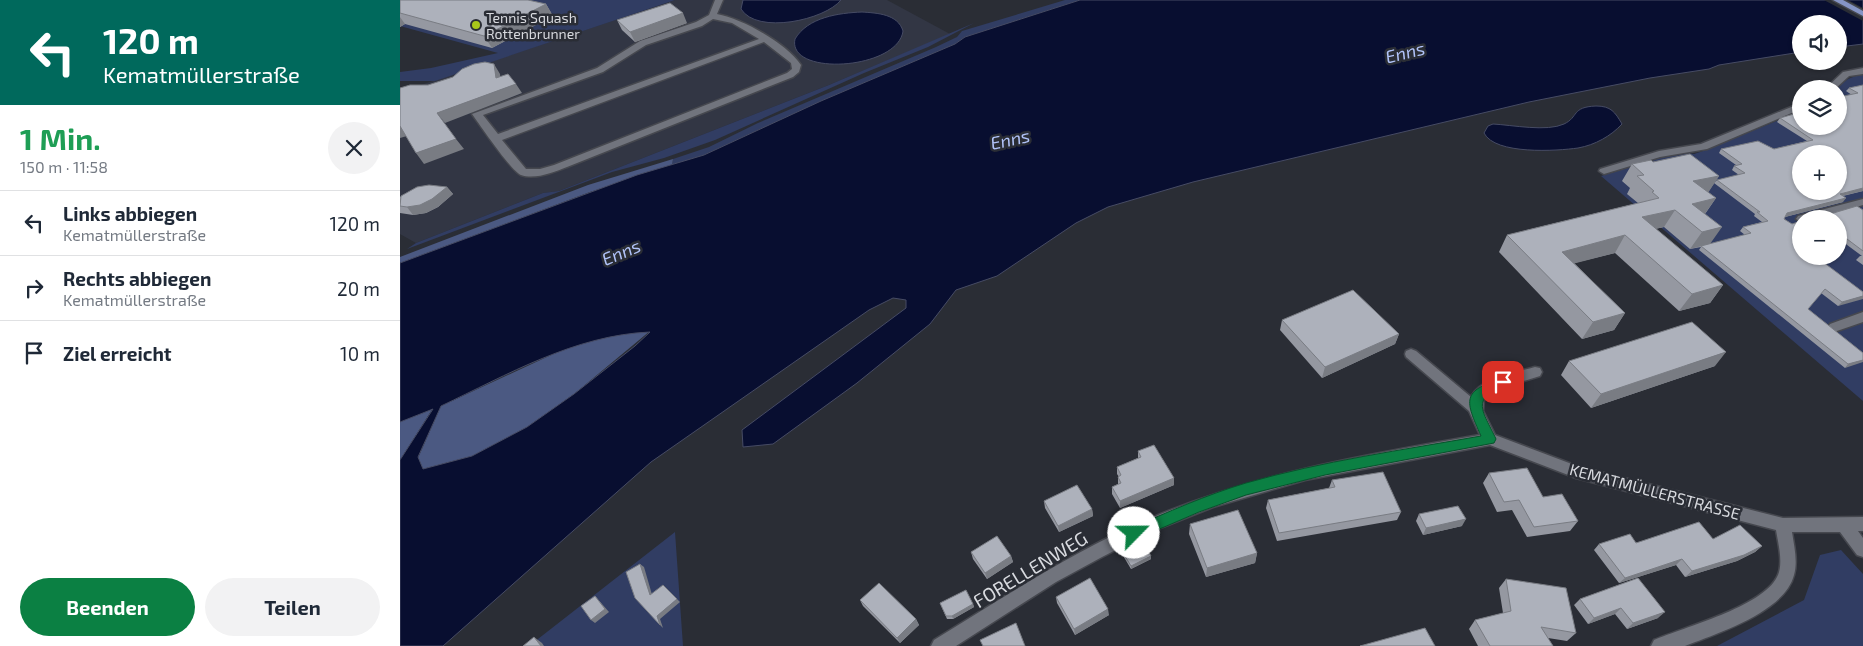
<!DOCTYPE html>
<html lang="de">
<head>
<meta charset="utf-8">
<style>
	:root { --surface:#fff; --page:#f2f2f3; --text:#1f2937; --muted:#747a83; --line:#e0e1e3; --accent:#0b8043 }
	body { margin:0; font-family:"Exo 2",sans-serif; background:var(--page); color:var(--text); height:100vh; display:flex; flex-direction:column; font-size:19px; white-space:nowrap }
	* { box-sizing:border-box; margin:0 }
	p { font-size:16px; color:var(--muted) }
	.icon { flex:none; width:28px; height:28px; fill:none; stroke:currentColor; stroke-width:2; stroke-linecap:round; stroke-linejoin:round }
	.map { position:relative; flex:1; overflow:hidden }
	.sheet { display:flex; flex-direction:column; background:var(--surface); width:400px }
	.sheet>* { flex:none }
	.guide { background:#00695c; color:#fff; overflow:hidden }
	.controls { position:absolute; left:1392px; top:15px; display:grid; gap:10px }
	.controls a { display:grid; place-items:center; width:55px; height:55px; border-radius:50%; background:var(--surface); box-shadow:0 1px 4px #0004; font-size:25px }
	.pin { position:absolute; display:grid; place-items:center; width:42px; height:42px; color:#fff; margin:-21px; border-radius:10px; box-shadow:0 2px 8px #0006 }
	.me { position:absolute; width:55px; margin:-28px; rotate:67deg; stroke-linejoin:round; filter:drop-shadow(0 0 4px #0008) }
	.turn { display:flex; align-items:center; gap:18px; height:105px; padding:0 20px; font-size:22px }
	.turn .icon { width:65px; height:65px; stroke-width:2.5 }
	.turn b { display:block; font-size:35px; line-height:42px }
	.round { display:grid; place-items:center; flex:none; width:52px; height:52px; border-radius:26px; background:var(--page) }
	.summary { display:flex; align-items:center; justify-content:space-between; height:85px; padding:0 20px }
	h1 { font-size:30px; font-weight:700; line-height:38px; color:#1e9e55 }
	.primary-button { display:flex; gap:10px; margin-top:auto; padding:10px 20px }
	.primary-button a { flex:1; height:58px; border-radius:30px; background:var(--accent); color:#fff; font-size:20px; font-weight:700; line-height:58px; text-align:center }
	.primary-button a+a { background:var(--page); color:var(--text) }
	ul { padding:0; list-style:none }
	li { display:flex; align-items:center; gap:15px; height:65px; padding:0 20px; border-top:1px solid var(--line) }
	li div { flex:1 }
	li b { display:block; font-size:19px }
	li em { font-style:normal }
	main { display:flex; flex:1; min-height:0 }
	.map>svg:first-child { display:block }
	.built { fill:#323644 }
	.green { fill:#313d63; fill-rule:evenodd }
	.forest { fill:#4b5982 }
	.water { fill:#080e30; stroke:#464b64; fill-rule:evenodd }
	.pier { fill:#2a2d35 }
	.lines { fill:none; stroke-linecap:round; stroke-linejoin:round }
	.minor-casing { stroke:#46484f; stroke-width:3 }
	.major-casing { stroke:#46484f; stroke-width:3 }
	.minor { fill:#71747d; fill-rule:evenodd }
	.major { fill:#8594c5; fill-rule:evenodd }
	.wall { fill:#9598a1 }
	.shaded-wall { fill:#797c83 }
	.building { fill:#adb1bb; stroke:#797c83; fill-rule:evenodd }
	.route { fill:#0b8043; stroke:#07532c }
	.poi-dot { fill:#a9c71a; stroke:#2a2d35; stroke-width:2 }
	.labels { text-anchor:middle; dominant-baseline:central; stroke-width:5; stroke-linejoin:round; paint-order:stroke }
	.far-poi-label { font-size:14px; fill:#d8dadf; stroke:#2a2d35; text-anchor:start }
	.street-label { font-size:16px; fill:#d8dadf; stroke:#2a2d35 }
	.water-label { font-size:18px; font-style:italic; fill:#b1c3f9; stroke:#2a2d35 }
	.near-street-label { font-size:19px; fill:#d8dadf; stroke:#2a2d35 }
</style>
</head>
<body>
<main>
<section class="sheet">
<div class="guide">
<div class="turn"><svg class="icon" aria-label="left" viewBox="0 0 24 24"><path d="M17 20v-9H6M10 6l-5 5 5 5"/></svg><div><b>120 m</b>Kematmüllerstraße</div></div>
</div>
<div class="summary"><div><h1>1 Min.</h1><p>150 m · 11:58</p></div><a class="round"><svg class="icon" aria-label="close" viewBox="0 0 24 24"><path d="M6 6l12 12M18 6L6 18"/></svg></a></div>
<ul>
<li><svg class="icon" aria-label="left" viewBox="0 0 24 24"><path d="M17 20v-9H6M10 6l-5 5 5 5"/></svg><div><b>Links abbiegen</b><p>Kematmüllerstraße</p></div><em>120 m</em></li>
<li><svg class="icon" aria-label="right" viewBox="0 0 24 24"><path d="M7 20v-9h11M14 6l5 5-5 5"/></svg><div><b>Rechts abbiegen</b><p>Kematmüllerstraße</p></div><em>20 m</em></li>
<li><svg class="icon" aria-label="arrive" viewBox="0 0 24 24"><path d="M6 21V4h12l-3 4 3 4H6"/></svg><div><b>Ziel erreicht</b></div><em>10 m</em></li>
</ul>
<div class="primary-button"><a>Beenden</a><a>Teilen</a></div>
</section>
<div class="map">
<svg width="1463" height="646" viewBox="0 0 1463 646">
	<rect width="100%" height="100%" fill="#2a2d35"/>
	<path class="built" d="M275,0h212l63,34 -121,51 -270,106 -16,2 -127,50 -16,-9v-142z"/>
	<path class="green" d="M21,0h254l-240,81h-35v-9l31,-4 67,-15 -98,-27v-16z
		M665,0h15l-115,37 -10,7 -134,57 -117,54 -32,10 1,-6 36,-12 49,-24 178,-76 21,-10 5,-6z
		M574,23l-46,24 -64,26 -149,67 -51,18 -52,14 -205,77 9,-6 127,-50 16,-2 270,-106z
		M1463,73v328l-262,-225 20,-6 -1,-2 60,-16 14,2 12,-4 95,-39v15h38v-37h-4l13,-10zM1401,154h38v37h-38zM1401,219h38v37h-38z
		M275,532l8,114h-154z
		M1441,550l22,24v72h-146l87,-46 16,-45z"/>
	<path class="forest" d="M273,159l-1,6 -82,27 -190,71v-6l188,-72z
		M250,331l-76,63 -47,33 -55,29 -49,13 -5,-11 23,-52 121,-56 46,-14z
		M33,408l-33,52v-38z"/>
	<path class="water" d="M343,0h98c-16,20 -84,35 -100,9z
		M680,0h783v44l-24,3v-23h-38v28l-82,13 -10,4 -59,9 -121,24 -336,80 -85,25 -32,16 -79,53 -41,14 -26,34 -73,59 -84,61 -30,3 -1,-17 164,-122v-8l-13,-2 -24,12 -218,152 -208,184h-43v-186l33,-51 -33,13v-159l237,-88 67,-20 117,-54 134,-57 10,-7zM250,332l-15,14 -61,48 -47,33 -55,29 -49,13 -5,-12 23,-51c66,-31 134,-71 209,-74z
		M462,12c15,1 36,2 41,19 -5,39 -116,46 -108,8 13,-22 44,-26 67,-27z
		M1196,106c15,0 19,6 26,18 -11,12 -27,21 -44,24 -21,3 -83,7 -94,-15l4,-7 5,-2c19,1 54,8 71,0 15,-7 7,-17 32,-18z"/>
	<path class="pier" d="M1424,0h24l15,8v13z"/>
	<g class="lines">
		<g class="minor-casing">
			<path id="minor" d="M315,0h8l-6,14c26,5 69,29 84,51l-2,7 -6,5 -226,90c-13,5 -32,13 -46,8 -10,-4 -41,-50 -49,-61l125,-46 43,-27 56,-19 13,-7zM313,19l19,4 27,16 -261,95 -15,-19 120,-43 43,-27 56,-19zM364,42l27,21 1,6 -5,4 -233,92 -14,4h-14l-24,-29z
				M1463,68v6l-14,2 -14,13h-10l18,-17z
				M1401,103v6l-94,40 -47,8 -56,17 -5,-3 1,-2 59,-18 42,-7z
				M1463,199v6l-47,14h-15v3l-5,-3 2,-3z
				M1463,312v10l-29,10 -4,-2 -2,-3 2,-3z
				M1011,349l5,2 55,46c12,-21 43,-24 64,-30l5,1 2,4 -2,4 -39,12 -17,11 -1,12 12,24 82,31 206,52 80,-1v14h-5l5,7v19l-6,-2 -17,-23h-48c2,14 6,29 2,43 -9,36 -73,57 -104,69l-5,2h-34l3,-6c30,-13 108,-33 123,-63 7,-13 1,-34 -1,-47l-200,-52 -86,-33 -185,35 -92,27 -58,23 -53,27 -46,25 -100,64h-25l3,-6c69,-42 136,-87 210,-119 108,-47 221,-66 336,-86l-11,-24 -63,-54 -1,-3 1,-3z"/>
		</g>
		<g class="major-casing">
			<path id="major" d="M1433,0h10l20,11v5z"/>
		</g>
		<use href="#minor" class="minor"/>
		<use href="#major" class="major"/>
	</g>
	<path class="wall" d="M0,0l146,4 7,12 -61,32 -87,-24 -5,3z
		M217,20l70,3 -52,19 -13,-12z
		M1463,85v106l-20,5v6l-58,15 -1,2 8,5 9,-3v25l62,46 -25,14 -17,-13 -13,16 55,44 -18,15 -146,-118 2,-3 -11,2 -26,-22 -9,2 68,56 -13,18 -31,8 -64,-58 -41,10 51,50 -11,17 -32,9 -83,-87 8,-17 131,-32 -11,-9 3,-6 -8,-7 10,-17 21,-2 66,14 -11,16 8,6 -11,16 5,30 35,-9 -5,-4 3,-4 19,-5 -8,-6 1,-2 -41,-31 3,-3 22,-5 -7,-5 2,-4 2,-1 -17,-12 2,-4h53l33,-8 -30,-19 3,-4 21,8 51,-31 -6,-4 3,-3z
		M47,187l6,7 -15,13 -12,6 -13,2 -13,-2v-16z
		M1463,210v55l-7,-5 4,-4h2l-23,-17v-20h-34l1,-2h14z
		M882,320l117,14 -4,10 -73,34 -42,-48z
		M1169,361l146,5 -124,42 -30,-33z
		M738,451l36,27v7l-54,23 -8,-14v-7l6,-3v-7h1l-2,-3v-7l21,-9z
		M1089,473l54,24 35,24 -8,10 -43,6 -15,-27 -15,2 -14,-29z
		M932,480l69,32 -4,8 -120,21 -11,-33 2,-8 61,-12z
		M644,501l48,8 1,7 -34,16 -14,-24z
		M1019,514l43,12 -39,9 -7,-14z
		M790,524l67,29 -2,10 -49,14 -17,-43z
		M1313,539l49,7 -7,6 -18,9 -52,16 -9,-12 -57,18 -25,-33 5,-6z
		M722,551l29,8 -20,10 -9,-15z
		M571,552l40,4 2,6 -26,17 -14,-20z
		M1238,578l20,40 -31,11 -12,-15 -27,10 -14,-19 6,-6z
		M1106,579l70,54 -9,8 -19,-3 5,8h-75l-9,-17 6,-9 28,-7 -4,-25z
		M656,597l53,18 -34,20 -18,-32z
		M460,600l56,19 3,6 -19,18 -37,-37z
		M540,603l33,1 1,3 -21,12h-6z"/>
	<path class="shaded-wall" d="M146,4l7,12 -61,32 -8,-12z
		M283,13l4,10 -52,19 -5,-10z
		M0,17l5,7 -5,3z
		M94,64l6,10 2,14 -6,-10z
		M116,84l6,9 -77,30 -8,-10z
		M0,126l7,10 -7,2z
		M56,139l8,10 -40,15 -8,-11z
		M1319,176l-11,17 -15,-12z
		M47,187l6,7 -15,13 -12,6 -13,2 -6,-8z
		M1463,188v3l-26,6 3,-3z
		M1316,198l-12,17 -12,-11z
		M1446,198l-3,4 -58,15 2,-4z
		M1275,210l-11,17 -33,7 11,-17z
		M1322,227l-12,17 -20,5 12,-17z
		M1225,235l-10,18 -62,16 9,-17z
		M1323,285l-13,18 -31,8 13,-17z
		M1463,296v3l-25,7 4,-4z
		M1225,313l-11,17 -32,9 11,-17z
		M999,334l-4,10 -73,34 3,-11z
		M1326,352l-11,14 -124,42 10,-14z
		M1463,360v2l-18,6 3,-4z
		M774,478v7l-54,23v-7z
		M692,509l1,7 -34,16 -1,-6z
		M1066,519l-4,7 -39,9 3,-7z
		M1362,546l-7,6 -18,9 -52,16 7,-6z
		M857,553l-2,10 -49,14 1,-9z
		M611,556l2,6 -26,17 -2,-6z
		M751,556v3l-20,10v-3z
		M1282,559l-6,6 -57,18 6,-5z
		M240,564l4,3 9,31 -3,-3z
		M195,596l14,16 -14,11 -4,-3z
		M277,599l3,3 -20,17 3,9 -3,-3 -3,-9z
		M573,604l1,3 -21,12 -1,-3z
		M1221,608l-6,6 -27,10 6,-6z
		M708,609l1,6 -34,20 -1,-6z
		M1265,612l-7,6 -31,11 6,-6z
		M516,619l3,6 -19,18 -3,-5z
		M134,637l8,6 2,3h-3z"/>
	<path class="building" d="M0,0h128l18,4 -62,32 -84,-23z
		M270,3l13,10 -53,19 -13,-12z
		M85,62l9,2 2,14 12,-4 8,10 -79,29 19,26 -40,14 -16,-27v-38l10,-3h18l25,-8 9,-8 12,-5z
		M1463,85v103l-23,6 6,4 -59,15 -3,6 8,5 9,-3v21l-3,1 3,3v10h14l48,36v4l-21,6 -17,-13 -17,20 55,44v7l-15,4 -147,-118 50,-13 -8,-6 25,-6 -11,-9h3l-43,-32 28,-7 -11,-7 8,-2 -21,-15 37,-8 16,8 39,-9 -33,-22 21,-6v14h38v-29l19,-4 -9,-5zM1401,154h38v37h-38z
		M1290,154l29,22 -26,5 23,17 -24,6 30,23 -20,5 -27,-22 -33,7 81,68 -31,9 -67,-59 -63,17 63,61 -32,9 -86,-87 152,-37 -7,-6 2,-1 -17,-15 7,-1 -12,-11 19,-4 2,2z
		M29,185l18,2 -15,12 -12,6 -13,2 -7,-1 1,-10 16,-9z
		M1457,206l6,4v41l-24,-18v-14h-34l1,-2h14z
		M953,290l46,44 -74,33 -43,-47z
		M1292,322l34,30 -125,42 -32,-33z
		M754,445l20,33 -54,23 -8,-14 9,-4 -3,-6 3,-2 -4,-8 24,-10 -3,-6z
		M1127,468l16,29 19,-3 16,27 -44,6 -15,-27 -15,2 -15,-29z
		M983,472l18,40 -122,21 -11,-33 67,-13 -3,-7z
		M677,485l15,24 -34,17 -14,-25z
		M1058,506l8,13 -40,9 -7,-14z
		M838,510l19,43 -50,15 -17,-44z
		M1299,522l14,17 27,-14 22,21 -18,9 -52,16 -10,-12 -57,19 -26,-34 31,-10 6,9z
		M597,536l14,20 -26,17 -14,-21z
		M743,541l8,15 -20,10 -9,-15z
		M240,564l10,31 13,-10 14,14 -20,17 3,9 -25,-27 -9,-26z
		M690,578l18,31 -34,20 -18,-32z
		M1238,578l27,34 -32,11 -12,-15 -27,10 -14,-19z
		M1106,579l60,9 10,45 -35,-6 12,19h-63l-15,-26 36,-9z
		M479,583l37,36 -19,19 -37,-38z
		M566,590l7,14 -21,12h-6l-6,-13z
		M195,596l10,13 -14,11 -10,-14z
		M616,623l9,23h-42l-3,-6z
		M1025,628l10,18h-75z
		M134,637l7,9h-18z"/>
	<path class="route" d="M1103,378l4,1 2,3 -2,4c-38,12 -24,25 -11,53l-2,4 -169,32 -79,20 -47,17 -65,28 -5,-2 -2,-5 2,-4c39,-17 77,-34 117,-46 77,-22 157,-33 235,-47 -16,-36 -20,-45 22,-58z"/>
	<circle class="poi-dot" cx="76" cy="25" r="5"/>
	<g class="labels">
		<g class="far-poi-label">
			<text x="86" y="17">Tennis Squash<tspan x="86" dy="16">Rottenbrunner</tspan></text>
		</g>
		<g class="street-label">
			<text transform="translate(1255 491) rotate(15)">KEMATMÜLLERSTRASSE</text>
		</g>
		<g class="water-label">
			<text transform="translate(1005 52) rotate(-14)">Enns</text>
			<text transform="translate(610 139) rotate(-12)">Enns</text>
			<text transform="translate(221 252) rotate(-23)">Enns</text>
		</g>
		<g class="near-street-label">
			<text transform="translate(630 569) rotate(-31)">FORELLENWEG</text>
		</g>
	</g>
</svg>
<div class="controls">
<a><svg class="icon" aria-label="sound" viewBox="0 0 24 24"><path d="M4 9h4l5-4v14l-5-4H4zM17 9q2 3 0 6"/></svg></a>
<a><svg class="icon" aria-label="layers" viewBox="0 0 24 24"><path d="M12 4l9 5-9 5-9-5zM3 14l9 5 9-5"/></svg></a>
<a>+</a>
<a>−</a>
</div>
<div class="pin" style="left:1103px;top:382px;background:#d93025"><svg class="icon" aria-label="arrive" viewBox="0 0 24 24"><path d="M6 21V4h12l-3 4 3 4H6"/></svg></div>
<svg class="me" style="left:734px;top:533px" viewBox="-20 -20 40 40"><circle r="19" fill="#fff"/><path d="M0-13L10 11 0 6-10 11z" fill="#0b8043"/></svg>
</div>
</main>
</body>
</html>
